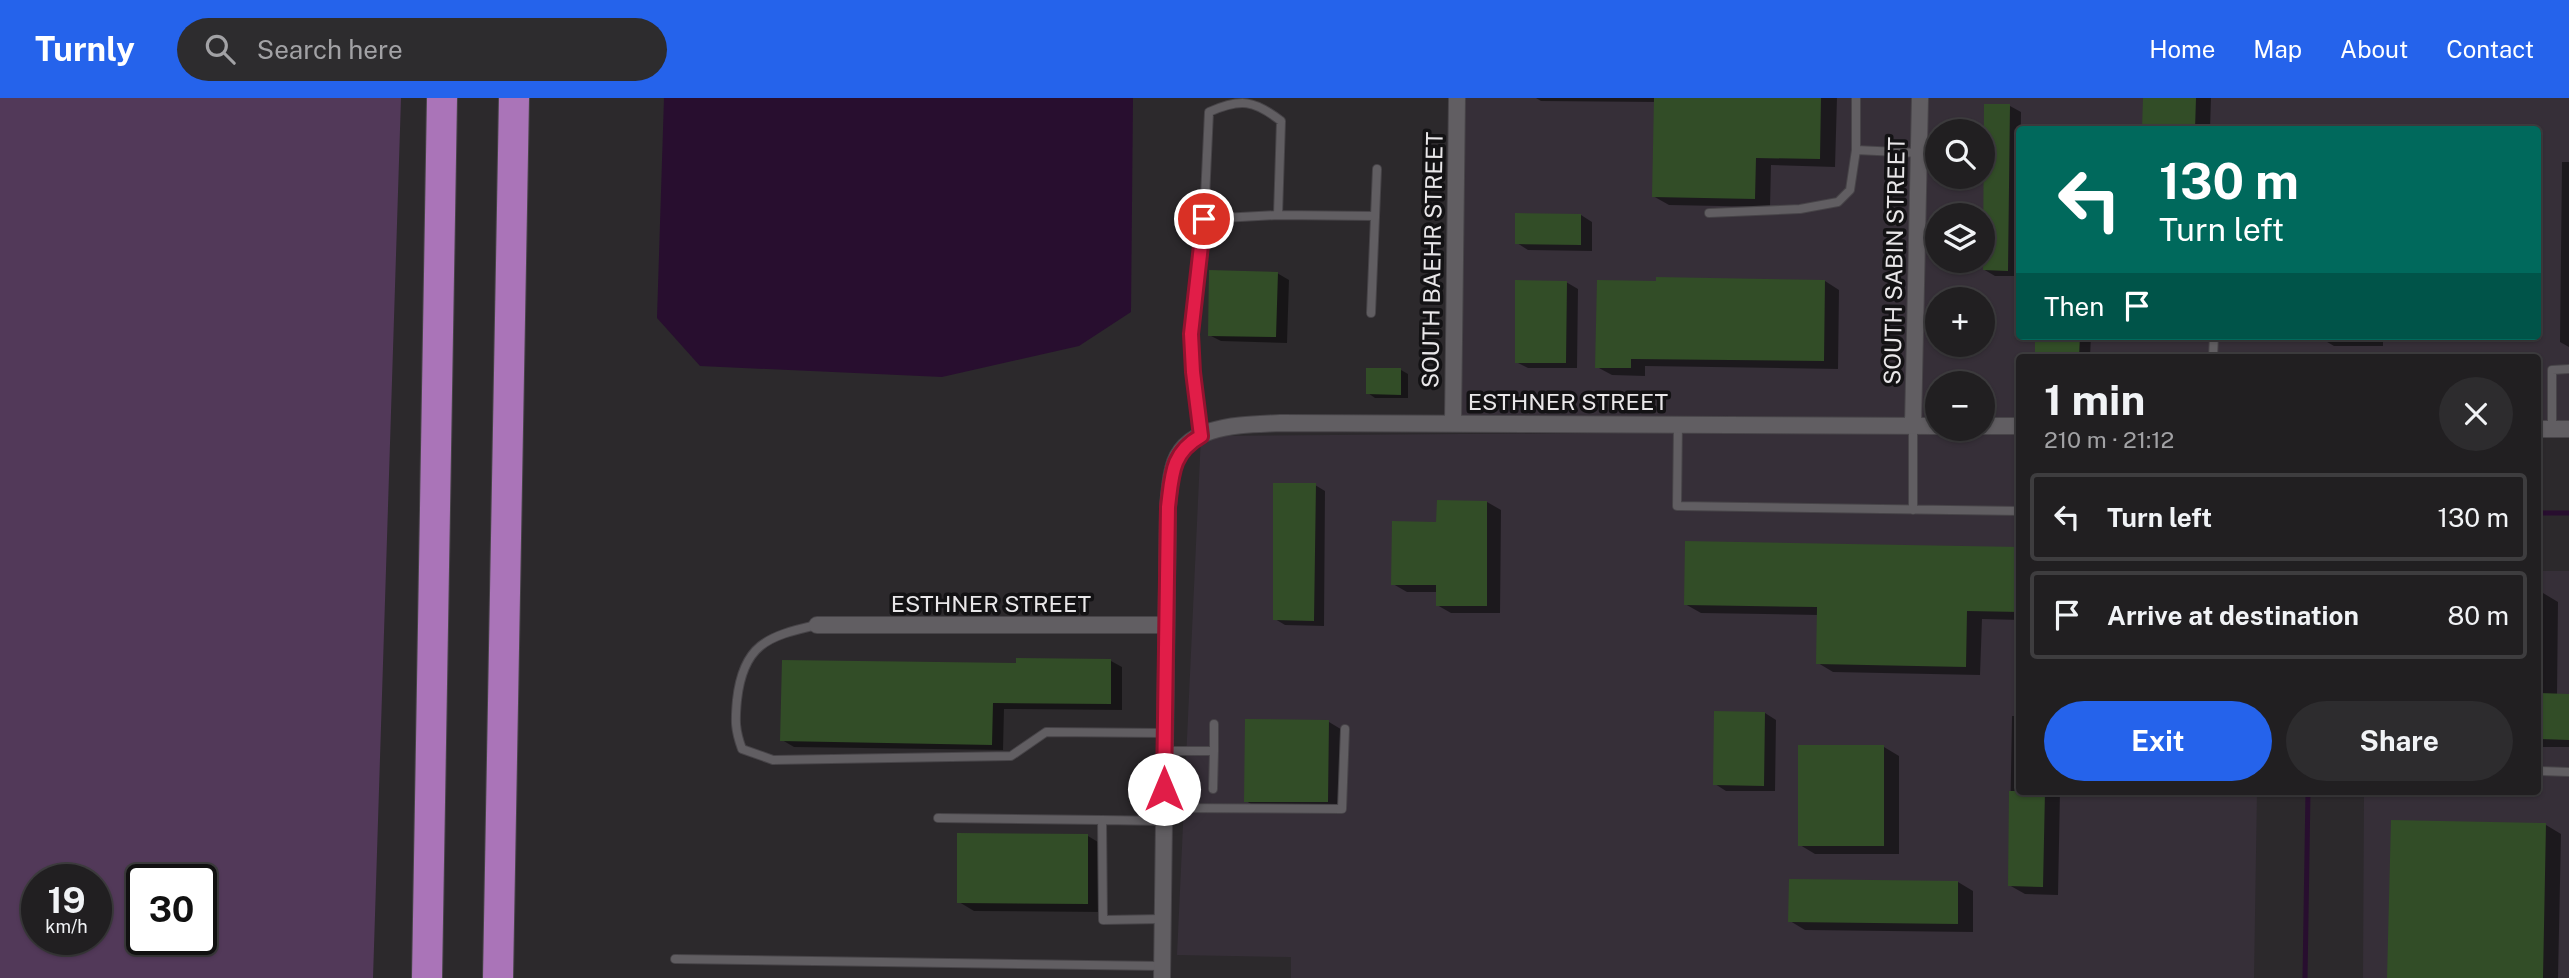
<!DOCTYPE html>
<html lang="en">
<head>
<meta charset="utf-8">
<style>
	:root { --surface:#211f21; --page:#2d2c2e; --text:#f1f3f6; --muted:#a2a2a5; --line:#3e3d3f; --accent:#2563eb }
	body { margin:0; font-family:"Public Sans",sans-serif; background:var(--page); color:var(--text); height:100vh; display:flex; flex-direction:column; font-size:26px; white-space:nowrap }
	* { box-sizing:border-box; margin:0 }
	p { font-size:23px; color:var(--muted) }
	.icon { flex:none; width:38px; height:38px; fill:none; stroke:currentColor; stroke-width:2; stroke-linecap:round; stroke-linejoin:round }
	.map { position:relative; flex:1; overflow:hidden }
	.panel { position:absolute; left:2016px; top:256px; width:525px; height:441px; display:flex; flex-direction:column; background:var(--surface); border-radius:7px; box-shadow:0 2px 5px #0004,0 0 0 2px var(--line) }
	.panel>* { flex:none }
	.banner { position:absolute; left:2016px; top:28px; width:525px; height:214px; border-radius:7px; box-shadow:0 2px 5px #0004,0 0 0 2px var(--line); background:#00695c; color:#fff; overflow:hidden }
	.buttons { position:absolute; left:1925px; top:21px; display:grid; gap:14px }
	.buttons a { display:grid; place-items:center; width:70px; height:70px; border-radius:50%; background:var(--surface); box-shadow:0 2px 5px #0004,0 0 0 2px var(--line); font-size:35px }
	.speed { position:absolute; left:21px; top:766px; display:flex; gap:14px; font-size:35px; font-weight:700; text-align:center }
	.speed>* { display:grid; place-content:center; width:91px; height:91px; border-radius:50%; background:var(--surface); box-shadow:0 2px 5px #0004,0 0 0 2px var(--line); line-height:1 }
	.speed small { font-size:18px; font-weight:400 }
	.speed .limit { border:4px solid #111; border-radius:10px; background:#fff; color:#111 }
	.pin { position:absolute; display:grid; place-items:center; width:60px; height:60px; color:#fff; margin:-30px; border:4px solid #fff; border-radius:50%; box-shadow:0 2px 7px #0007 }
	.me { position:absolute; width:77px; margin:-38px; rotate:0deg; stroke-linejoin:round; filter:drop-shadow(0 0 5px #0008) }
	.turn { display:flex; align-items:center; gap:24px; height:147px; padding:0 28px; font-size:32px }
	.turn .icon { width:91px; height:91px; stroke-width:2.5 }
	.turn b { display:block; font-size:49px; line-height:60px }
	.then { display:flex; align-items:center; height:66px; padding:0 28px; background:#0003; gap:14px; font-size:26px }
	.round { display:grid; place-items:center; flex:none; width:74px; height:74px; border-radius:37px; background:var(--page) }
	.head { display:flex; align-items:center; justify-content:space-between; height:119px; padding:0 28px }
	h1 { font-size:42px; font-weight:700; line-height:52px }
	.primary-button { display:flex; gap:14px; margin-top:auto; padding:14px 28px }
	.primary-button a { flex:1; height:80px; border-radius:42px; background:var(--accent); color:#fff; font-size:28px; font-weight:700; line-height:80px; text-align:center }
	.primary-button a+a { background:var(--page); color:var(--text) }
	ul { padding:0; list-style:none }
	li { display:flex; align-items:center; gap:21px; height:88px; margin:0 14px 10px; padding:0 14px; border:4px solid var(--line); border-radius:7px }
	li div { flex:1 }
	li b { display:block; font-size:26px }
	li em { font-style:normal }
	header { display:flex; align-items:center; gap:42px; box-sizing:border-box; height:98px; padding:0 35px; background:var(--accent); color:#fff }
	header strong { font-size:33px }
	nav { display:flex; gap:38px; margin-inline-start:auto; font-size:24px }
	.search { width:490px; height:63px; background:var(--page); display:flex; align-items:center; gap:18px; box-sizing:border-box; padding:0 24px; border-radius:38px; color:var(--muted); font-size:26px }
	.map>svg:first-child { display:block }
	.built { fill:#362f38; fill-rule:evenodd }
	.green { fill:#523959; fill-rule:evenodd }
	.water { fill:#280e2f }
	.shadow { fill:#0007 }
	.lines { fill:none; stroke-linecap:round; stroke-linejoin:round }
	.stream { stroke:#280e2f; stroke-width:5 }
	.building { fill:#324d27 }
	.lane-casing { stroke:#474448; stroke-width:10 }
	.street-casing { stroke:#474448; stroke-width:18 }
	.highway-casing { stroke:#474448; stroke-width:32 }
	.lane { stroke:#615e62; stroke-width:8 }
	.street { stroke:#615e62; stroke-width:16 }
	.highway { stroke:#aa74b8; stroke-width:30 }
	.route-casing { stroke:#92132f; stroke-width:18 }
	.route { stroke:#e11d48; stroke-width:12 }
	.labels { text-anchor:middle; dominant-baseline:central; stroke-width:7; stroke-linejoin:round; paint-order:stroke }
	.street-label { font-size:23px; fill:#e9e7e9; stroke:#131214 }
</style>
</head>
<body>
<header>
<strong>Turnly</strong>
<div class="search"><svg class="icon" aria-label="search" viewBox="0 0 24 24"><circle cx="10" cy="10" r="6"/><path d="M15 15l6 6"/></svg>Search here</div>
<nav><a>Home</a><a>Map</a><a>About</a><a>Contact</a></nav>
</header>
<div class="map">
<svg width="2569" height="880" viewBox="0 0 2569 880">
	<rect width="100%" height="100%" fill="#2c292c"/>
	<path class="built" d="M1458,0h1111v332h-31v-73h-518l-1,69h-36v-43h-46v43l-484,-3zM2020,32h518v206h-518zM1937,33h46v46h-46zM1937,117h46v46h-46zM1937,201h46v46h-46z
		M2019,332l1,361h237l-3,187h-963v-21l-114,-2 24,-519z
		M2538,473h31v407h-206l1,-187h174z"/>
	<path class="green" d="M0,0h401l-28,880h-373zM96,782v60h-59v-60zM201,782v60h-59v-60z"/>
	<path class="water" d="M664,0h469l-2,214 -52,34 -137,31 -242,-11 -43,-48z"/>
	<path class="shadow" d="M1536,0h301l-2,69 -64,-2 -1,42 -101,-2 -16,-9 3,-94 -115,-1z
		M2145,0h66l-1,32h-66z
		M2010,8l11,6 -2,164h-24l-12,-7z
		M2562,64h7v185l-9,-5z
		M1581,117l11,7v29l-64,-1 -11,-7z
		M1277,175l12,7 -2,63 -66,-2 -12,-6z
		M1825,183l14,9 -1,79 -193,-3v10l-33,-1 -15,-8z
		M1566,184l12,7 -1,79h-49l-12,-6z
		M2037,238h54l-1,21h-53z
		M2147,238h50l-1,4h-43z
		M2322,238h61v10h-49l-12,-7z
		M1401,272l7,4v24h-33l-7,-5z
		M1315,387l10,6 -1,135 -39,-1 -10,-6z
		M1487,404l14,8 -1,103h-49l-14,-8 1,-13h-31l-14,-8 45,-61z
		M2020,451v71l-38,-1 -2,56 -147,-3 -15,-9v-48l-117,-2 -16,-9z
		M2538,495h5l15,9 -1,94h12v51h-31z
		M1111,563l11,6v43l-118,-1 -1,41 -209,-3 -12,-7 236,-75z
		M1765,615l11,7 -1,71h-49l-11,-7z
		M2012,618h8v75h40l-2,104 -33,-1 -16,-9z
		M1247,623l82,1 15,9 -1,79h-82l-15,-9z
		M1884,649l15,9v98h-84l-15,-9z
		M2392,724l154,3 15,9 -3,144h-169z
		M959,737l129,1 15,9v67l-129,-1 -15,-9z
		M1958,784l15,9v41l-168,-2 -15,-9z"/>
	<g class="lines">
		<path class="stream" d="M2538,415h31
			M2305,880l3,-187"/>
	</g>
	<path class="building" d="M1654,0h167l-1,61 -64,-1 -1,41 -103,-2z
		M2143,0h53l-1,32h-53z
		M1984,6h26l-2,167 -25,-1z
		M1515,115l66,1v31l-66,-1z
		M1209,172l69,2 -2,65 -68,-1z
		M1656,179l169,3 -1,81 -193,-2v9h-36l2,-88 59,1z
		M1515,182l52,1 -1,82h-51z
		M2035,238h45l-1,21h-44z
		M1366,270h35v27l-35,-1z
		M1273,385h43l-2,138 -41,-1z
		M1437,402l50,1v105h-51v-21h-45l1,-64 44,1z
		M1685,443l335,6v65l-53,-1 -1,56 -150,-3 1,-57 -133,-2z
		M1016,560l95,1v45l-118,-1 -1,42 -212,-4 2,-81 234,3z
		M2538,595l31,1v46l-31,-1z
		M1714,613l51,1 -1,74 -51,-1z
		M1245,621l84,1 -1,82h-84z
		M1798,647h86v101h-86z
		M2009,693h36l-2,96 -35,-1z
		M2391,722l155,3 -3,155h-156z
		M957,735l131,1v70l-131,-1z
		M1789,781l169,2v43l-170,-2z"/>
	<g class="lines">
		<g class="lane-casing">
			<path id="lane" d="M1856,0v52l63,3
				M1709,115l91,-4 38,-7 12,-12 6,-40
				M1278,117l97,1
				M1371,215l6,-144
				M2213,259l1,-21
				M1678,326l-1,82 343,5
				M2552,331v-59l17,-1
				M1201,338l-8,-65 -2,-37 13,-115 5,-107c32,-14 45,-12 72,9l-3,94 -74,4
				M1913,412v-84
				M817,527c-50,11 -74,20 -80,75 -2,21 -2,30 5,49l31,11 238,-4 35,-24 118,1
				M1164,653h50v-27
				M2538,673l31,1
				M1213,691l1,-38
				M1164,710l178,1 3,-80
				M938,720l164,2
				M1162,821l-59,1 -1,-100 62,1
				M675,861l487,7"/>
		</g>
		<g class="street-casing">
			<path id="street" d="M1453,325l4,-325
				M1913,328l7,-328
				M1983,328h37
				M2538,331h31
				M817,527h349
				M1162,880l6,-471c1,-13 2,-26 5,-38 10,-46 70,-44 107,-46l657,3"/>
		</g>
		<g class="highway-casing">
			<path id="highway" d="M427,880l15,-880
				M498,880l16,-880"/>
		</g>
		<use href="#lane" class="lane"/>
		<use href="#street" class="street"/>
		<use href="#highway" class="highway"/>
	</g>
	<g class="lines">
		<g class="route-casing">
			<path id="route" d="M1164,691l4,-282c4,-32 3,-54 33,-71l-8,-64 -2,-38 13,-115"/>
		</g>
		<use href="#route" class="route"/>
	</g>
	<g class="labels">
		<g class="street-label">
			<text transform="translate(1432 162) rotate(-89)">SOUTH BAEHR STREET</text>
			<text transform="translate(1894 163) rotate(-89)">SOUTH SABIN STREET</text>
			<text x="1568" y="303">ESTHNER STREET</text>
			<text x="991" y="505">ESTHNER STREET</text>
		</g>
	</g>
</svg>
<div class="buttons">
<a><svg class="icon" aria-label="search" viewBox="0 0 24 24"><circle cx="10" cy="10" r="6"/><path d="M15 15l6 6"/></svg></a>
<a><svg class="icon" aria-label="layers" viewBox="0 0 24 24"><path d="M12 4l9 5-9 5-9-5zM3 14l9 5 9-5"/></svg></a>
<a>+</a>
<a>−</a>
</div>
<div class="speed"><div>19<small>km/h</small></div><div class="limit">30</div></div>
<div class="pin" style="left:1204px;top:121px;background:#d93025"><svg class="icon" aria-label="arrive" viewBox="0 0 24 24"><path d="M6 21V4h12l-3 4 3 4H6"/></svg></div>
<svg class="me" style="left:1164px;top:691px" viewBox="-20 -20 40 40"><circle r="19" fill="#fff"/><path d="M0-13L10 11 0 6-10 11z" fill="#e11d48"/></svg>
<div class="banner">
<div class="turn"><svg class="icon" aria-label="left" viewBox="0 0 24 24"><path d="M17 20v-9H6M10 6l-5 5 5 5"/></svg><div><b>130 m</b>Turn left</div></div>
<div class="then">Then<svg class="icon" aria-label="arrive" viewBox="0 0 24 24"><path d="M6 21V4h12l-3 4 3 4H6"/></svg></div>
</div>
<section class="panel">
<div class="head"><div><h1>1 min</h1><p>210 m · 21:12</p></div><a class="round"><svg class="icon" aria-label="close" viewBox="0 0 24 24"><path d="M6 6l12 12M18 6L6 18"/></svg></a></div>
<ul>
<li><svg class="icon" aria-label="left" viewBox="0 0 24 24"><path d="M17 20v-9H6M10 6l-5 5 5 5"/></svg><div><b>Turn left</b></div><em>130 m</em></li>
<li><svg class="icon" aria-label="arrive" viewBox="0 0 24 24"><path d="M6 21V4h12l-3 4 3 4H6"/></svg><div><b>Arrive at destination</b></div><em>80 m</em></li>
</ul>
<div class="primary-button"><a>Exit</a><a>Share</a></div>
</section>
</div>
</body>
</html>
